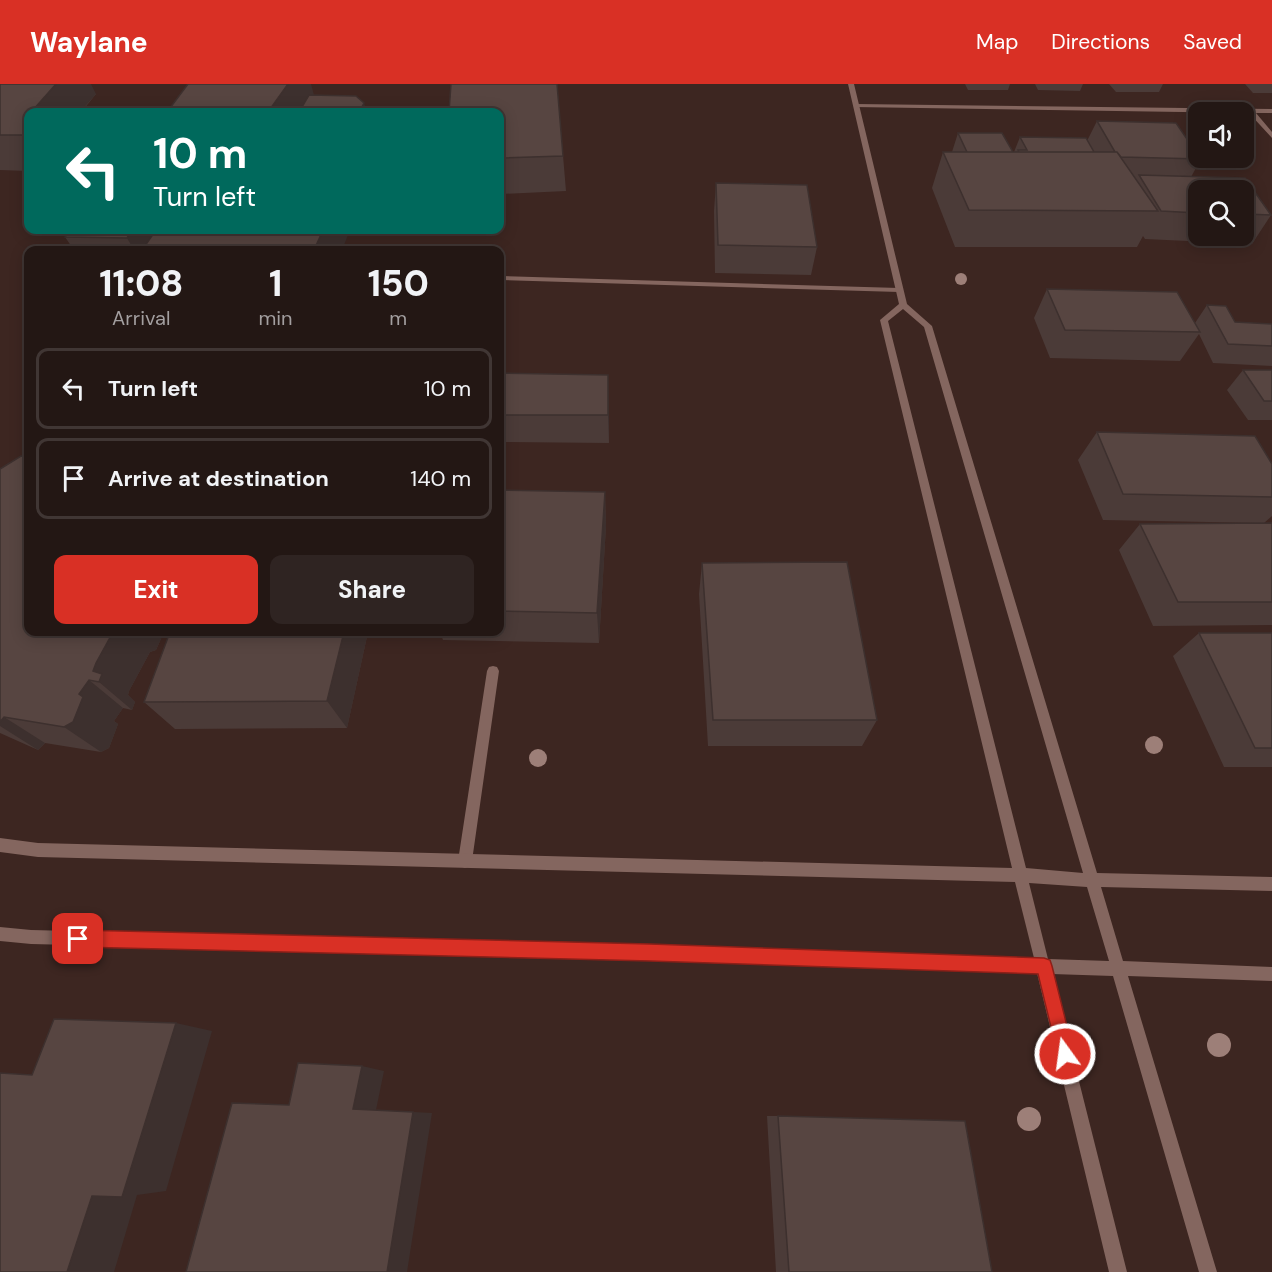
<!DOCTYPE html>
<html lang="en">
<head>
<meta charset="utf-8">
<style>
	:root { --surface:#231714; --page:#2f2422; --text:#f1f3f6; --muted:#a39fa0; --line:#403634; --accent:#d93025 }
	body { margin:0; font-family:"DM Sans",sans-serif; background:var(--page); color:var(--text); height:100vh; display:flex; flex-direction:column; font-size:22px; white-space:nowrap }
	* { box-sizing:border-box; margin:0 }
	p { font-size:20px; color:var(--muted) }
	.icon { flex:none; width:33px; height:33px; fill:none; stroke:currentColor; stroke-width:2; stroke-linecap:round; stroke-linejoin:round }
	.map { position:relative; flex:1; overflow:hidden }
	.side { position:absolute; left:24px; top:162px; width:480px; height:390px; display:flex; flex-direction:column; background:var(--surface); border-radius:12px; box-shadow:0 3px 15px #0003,0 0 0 2px var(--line) }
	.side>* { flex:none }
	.banner { position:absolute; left:24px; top:24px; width:480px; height:126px; border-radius:12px; box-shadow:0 3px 15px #0003,0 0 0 2px var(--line); background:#00695c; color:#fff; overflow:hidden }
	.buttons { position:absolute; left:1188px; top:18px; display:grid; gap:12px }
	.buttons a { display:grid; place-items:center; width:66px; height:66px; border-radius:12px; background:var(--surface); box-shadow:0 3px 15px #0003,0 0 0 2px var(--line); font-size:30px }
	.pin { position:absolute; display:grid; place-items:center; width:51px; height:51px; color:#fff; margin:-26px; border-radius:12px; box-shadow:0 3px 9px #0006 }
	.me { position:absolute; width:66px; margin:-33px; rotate:346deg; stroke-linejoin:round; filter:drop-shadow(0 0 4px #0008) }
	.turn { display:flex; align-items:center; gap:21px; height:126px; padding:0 30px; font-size:27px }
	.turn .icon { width:78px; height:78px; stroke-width:2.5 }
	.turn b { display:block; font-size:42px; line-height:51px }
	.eta { display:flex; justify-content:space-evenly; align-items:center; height:102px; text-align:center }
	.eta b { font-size:36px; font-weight:800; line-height:42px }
	.button { display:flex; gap:12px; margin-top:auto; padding:12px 30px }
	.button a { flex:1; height:69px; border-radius:12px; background:var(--accent); color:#fff; font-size:24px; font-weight:800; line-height:69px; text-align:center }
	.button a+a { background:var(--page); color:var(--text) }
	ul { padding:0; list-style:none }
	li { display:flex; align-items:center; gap:18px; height:81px; margin:0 12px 9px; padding:0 18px; border:3px solid var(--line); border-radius:12px }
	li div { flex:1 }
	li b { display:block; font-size:22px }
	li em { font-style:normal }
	header { display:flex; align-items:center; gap:36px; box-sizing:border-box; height:84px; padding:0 30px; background:var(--accent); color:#fff }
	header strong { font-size:28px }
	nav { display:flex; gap:33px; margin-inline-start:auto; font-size:21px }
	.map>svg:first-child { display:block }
	.built { fill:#3d2621; fill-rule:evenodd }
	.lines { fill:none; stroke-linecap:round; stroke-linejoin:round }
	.service { fill:#84665f; fill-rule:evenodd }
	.tertiary { fill:#84665f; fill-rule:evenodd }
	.tree { fill:#9d7f78 }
	.wall { fill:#4b3b38; fill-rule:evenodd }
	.shaded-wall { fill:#3d302e }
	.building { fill:#574541; stroke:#3d302e; stroke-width:1.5 }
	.route { fill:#d93025; stroke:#8d1f18; stroke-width:1.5 }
</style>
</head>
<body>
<header>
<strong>Waylane</strong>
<nav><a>Map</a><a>Directions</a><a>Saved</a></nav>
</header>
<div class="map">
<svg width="1272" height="1188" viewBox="0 0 1272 1188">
	<rect width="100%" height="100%" fill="#2f1f1b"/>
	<path class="built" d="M0,0h1272v1188h-1272zM28,28h472v118h-472zM1198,28h46v46h-46zM1198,106h46v46h-46zM28,166h472v382h-472z"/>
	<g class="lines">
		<path class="service" d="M856,20l416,5v4h-16l16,19v6l-23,-25 -395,-6v-2z
			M500,192l399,12 4,2 -4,2 -399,-12z
			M493,582l4,1 2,4 -27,190 -2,5 -5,2 -5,-2 -2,-5 29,-190 2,-4z"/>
		<path class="tertiary" d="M848,0h6l53,220 25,22 165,547 175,4v14l-171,-4 22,74 149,6v14l-144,-5 89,296h-18l-86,-296 -61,-2 75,298h-18l-72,-299 -387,-14 -619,-15 -31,-3v-14l31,3 619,15 384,13 -19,-76 -977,-25 -38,-5v-14l38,5 974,25 -132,-548 19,-16zM903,225l21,18 159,546 -57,-5 -138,-547zM1029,799l58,4 22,74 -61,-2z"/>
	</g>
	<g class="tree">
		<circle cx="961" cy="195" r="6"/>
		<circle cx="1154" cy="661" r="9"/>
		<circle cx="538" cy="674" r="9"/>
		<circle cx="1219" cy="961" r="12"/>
		<circle cx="1029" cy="1035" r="12"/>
	</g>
	<path class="wall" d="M0,0l96,10 -13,16h73l1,2h-129v59l-28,-1z
		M557,0l9,107 -66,3v-82z
		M965,0h45l-2,6h-40z
		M1035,0h48l-3,7 -42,-1z
		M1109,0h54l-4,8h-43z
		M1245,0h27v9h-19z
		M1097,37l79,2 22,32v3h2l1,1 -10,18 54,1 26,37 -19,29 -107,-5 -2,-3 -6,11h-182l-23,-59 11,-36h9l6,-19h44l11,19h1l6,-15 66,1 1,3zM1198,106h46v46h-46z
		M716,99l101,64 -6,28 -96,-2 -1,-62z
		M155,146l-13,20h-68l-9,-13z
		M1047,205l148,34 12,-18 28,17 37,2v42l-59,-3 -14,-29 -19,27 -130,-3 -16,-40z
		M1243,286h29v50h-24l-21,-30z
		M500,289l109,29v41l-109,-1z
		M1097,348l175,32v52l-8,7h8v102l-119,1 -34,-76 21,-26 121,-1 -158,-3 -25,-60z
		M0,385l28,163h136l-8,18 -6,2 -21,39 -1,4 7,7 -3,8 -9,-2 -9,13 4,3 -9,24 -8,4 -56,-9 -7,7 -38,-17z
		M500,406l105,2 1,34 -7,117 -156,-3 -3,-8h60z
		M702,479l175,157 -15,26h-154l-9,-152z
		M368,548l-21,96 -172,1 -31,-27z
		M1199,549h73v134h-48l-51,-111z
		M767,1032h11l214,156h-216z"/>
	<path class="shaded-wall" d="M56,0h35l5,10 -16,18 -47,-2z
		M288,0h23l3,11 -11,17h-35z
		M364,19l3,9h-8z
		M132,146h23l-13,20h-8l-7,-12z
		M323,146h27l-8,20h-28z
		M608,291l1,27v41l-1,-28z
		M605,408l1,34 -7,117 -2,-30z
		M113,548h51l-8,18 -6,2 -21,39 -1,4 7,7 -3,8 -33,-28 -6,-11 3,-8z
		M344,548h24l-21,96 -20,-27z
		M89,596l34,28 -9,13 4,3 -9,24 -8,4 -37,-25 15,-33z
		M4,633l41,26 -7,7 -38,-24v-4z
		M176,939l36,8 -46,160 -29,4 -23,77h-47l25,-76z
		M362,982l22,5 -8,39 -23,-1z
		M413,1028l19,1 -25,159h-20z"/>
	<path class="building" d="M0,0h56l-23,26h123l-2,2h-126v23h-28z
		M188,0h100l-20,28h-101z
		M451,0h106l6,72 -63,2v-46h-51z
		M309,11l47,1 8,7 -5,9h-60z
		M1097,37l79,2 22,32v3h2l1,1 -80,-2 -4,-5h-2z
		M958,49h44l11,19h-46z
		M1020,53l66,1 8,14h-75l-1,-2h9z
		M943,68h174l41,59 -189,-1z
		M1139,91l106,3 26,37 -27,-1v-24h-46v23l-37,-2z
		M716,99l91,2 10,62 -99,-2z
		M70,146h62l-5,8 -62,-1z
		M156,146h167l-9,20h-172z
		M1047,205l130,3 23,40 -135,-2z
		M1207,221l19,1 9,16 37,2v22l-44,-2z
		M1243,286h29v31h-8z
		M500,289l108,2v40h-108z
		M1097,348l158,4 17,28v33l-149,-3z
		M21,372l7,1v175h85l-17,31 -3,8 9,3 -3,8 -10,-2 -10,14 4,3 -10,25 -9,5 -60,-10 -4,5v-253z
		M500,406l105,2 -8,121 -97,-2z
		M1272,439v79h-94l-38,-78z
		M847,478l30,158h-164l-11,-157z
		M170,548h174l-17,69 -183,1z
		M1199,549h73v115h-17z
		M54,935l122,4 -54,174 -30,-1 -25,76h-67v-199l32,2z
		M298,979l64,3 -9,43 60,3 -26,160h-201l46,-169 57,2z
		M778,1032l187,5 27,151h-203z"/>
	<path class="route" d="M78,846l572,14 394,14 6,2 2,6 22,88 -3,6 -6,2 -6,-2 -21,-86 -388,-13 -572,-14 -5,-3 -3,-5 3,-6z"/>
</svg>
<div class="buttons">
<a><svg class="icon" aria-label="sound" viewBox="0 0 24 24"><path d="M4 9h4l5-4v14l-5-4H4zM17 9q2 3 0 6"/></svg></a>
<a><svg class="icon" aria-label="search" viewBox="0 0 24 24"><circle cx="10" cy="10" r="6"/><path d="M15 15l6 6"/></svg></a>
</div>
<div class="pin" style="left:78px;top:855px;background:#d93025"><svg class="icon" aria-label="arrive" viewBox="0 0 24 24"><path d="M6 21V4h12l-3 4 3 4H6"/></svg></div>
<svg class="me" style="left:1065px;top:970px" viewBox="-20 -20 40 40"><circle r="17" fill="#d93025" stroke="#fff" stroke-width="3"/><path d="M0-11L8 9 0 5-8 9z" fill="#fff"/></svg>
<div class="banner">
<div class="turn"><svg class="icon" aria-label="left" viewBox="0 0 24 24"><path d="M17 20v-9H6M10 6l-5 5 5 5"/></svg><div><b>10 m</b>Turn left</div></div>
</div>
<section class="side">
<div class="eta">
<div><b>11:08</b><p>Arrival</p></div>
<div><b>1</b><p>min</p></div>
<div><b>150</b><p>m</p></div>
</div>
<ul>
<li><svg class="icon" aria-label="left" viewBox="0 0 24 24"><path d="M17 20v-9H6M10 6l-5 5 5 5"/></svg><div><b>Turn left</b></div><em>10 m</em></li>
<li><svg class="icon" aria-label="arrive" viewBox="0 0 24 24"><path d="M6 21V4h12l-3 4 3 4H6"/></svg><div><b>Arrive at destination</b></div><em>140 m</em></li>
</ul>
<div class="button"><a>Exit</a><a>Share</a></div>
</section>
</div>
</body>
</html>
